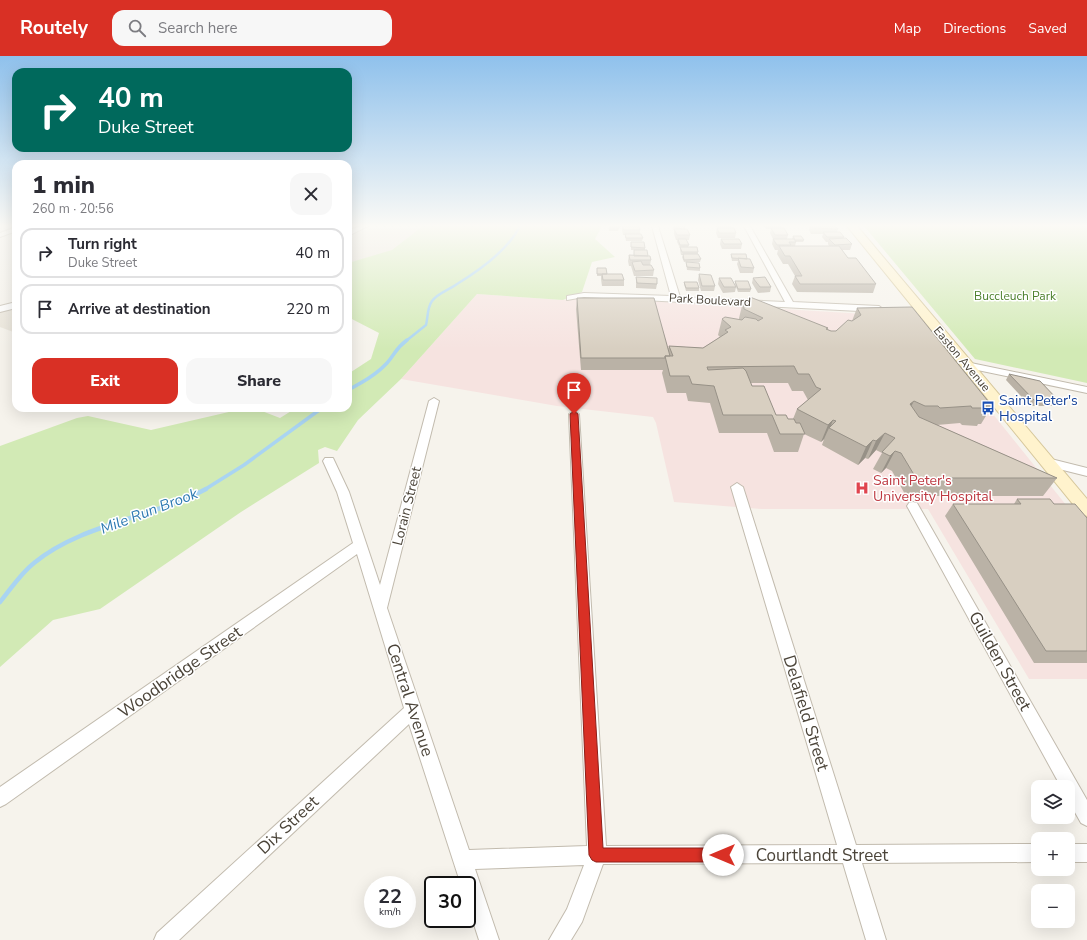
<!DOCTYPE html>
<html lang="en">
<head>
<meta charset="utf-8">
<style>
	:root { --surface:#fff; --page:#f7f7f7; --text:#2b2b33; --muted:#7c7c81; --line:#e1e1e2; --accent:#d93025 }
	body { margin:0; font-family:"Nunito Sans",sans-serif; background:var(--page); color:var(--text); height:100vh; display:flex; flex-direction:column; font-size:15px; white-space:nowrap }
	* { box-sizing:border-box; margin:0 }
	p { font-size:13px; color:var(--muted) }
	.icon { flex:none; width:22px; height:22px; fill:none; stroke:currentColor; stroke-width:2; stroke-linecap:round; stroke-linejoin:round }
	.map { position:relative; flex:1; overflow:hidden }
	.details { position:absolute; left:12px; top:104px; width:340px; height:252px; display:flex; flex-direction:column; background:var(--surface); border-radius:12px; box-shadow:0 4px 16px #0002 }
	.details>* { flex:none }
	.guide { position:absolute; left:12px; top:12px; width:340px; height:84px; border-radius:12px; box-shadow:0 4px 16px #0002; background:#00695c; color:#fff; overflow:hidden }
	.buttons { position:absolute; left:1031px; top:724px; display:grid; gap:8px }
	.buttons a { display:grid; place-items:center; width:44px; height:44px; border-radius:8px; background:var(--surface); box-shadow:0 4px 16px #0002; font-size:20px }
	.speed { position:absolute; left:364px; top:820px; display:flex; gap:8px; font-size:20px; font-weight:700; text-align:center }
	.speed>* { display:grid; place-content:center; width:52px; height:52px; border-radius:50%; background:var(--surface); box-shadow:0 4px 16px #0002; line-height:1 }
	.speed small { font-size:10px; font-weight:400 }
	.speed .limit { border:2px solid #111; border-radius:6px; background:#fff; color:#111 }
	.pin { position:absolute; display:grid; place-items:center; width:34px; height:34px; color:#fff; margin:-41px -17px; border-radius:50% 50% 50% 0; rotate:-45deg; box-shadow:0 0 4px #0007 }
	.pin .icon { rotate:45deg }
	.me { position:absolute; width:44px; margin:-22px; rotate:270deg; stroke-linejoin:round; filter:drop-shadow(0 0 3px #0008) }
	.turn { display:flex; align-items:center; gap:14px; height:84px; padding:0 20px; font-size:18px }
	.turn .icon { width:52px; height:52px; stroke-width:2.5 }
	.turn b { display:block; font-size:28px; line-height:34px }
	.round { display:grid; place-items:center; flex:none; width:42px; height:42px; border-radius:12px; background:var(--page) }
	.headline { display:flex; align-items:center; justify-content:space-between; height:68px; padding:0 20px }
	h1 { font-size:24px; font-weight:800; line-height:30px }
	.cta { display:flex; gap:8px; margin-top:auto; padding:8px 20px }
	.cta a { flex:1; height:46px; border-radius:12px; background:var(--accent); color:#fff; font-size:16px; font-weight:800; line-height:46px; text-align:center }
	.cta a+a { background:var(--page); color:var(--text) }
	ul { padding:0; list-style:none }
	li { display:flex; align-items:center; gap:12px; height:50px; margin:0 8px 6px; padding:0 12px; border:2px solid var(--line); border-radius:12px }
	li div { flex:1 }
	li b { display:block; font-size:15px }
	li em { font-style:normal }
	header { display:flex; align-items:center; gap:24px; box-sizing:border-box; height:56px; padding:0 20px; background:var(--accent); color:#fff }
	header strong { font-size:19px }
	nav { display:flex; gap:22px; margin-inline-start:auto; font-size:14px }
	.search { width:280px; height:36px; background:var(--page); display:flex; align-items:center; gap:10px; box-sizing:border-box; padding:0 14px; border-radius:12px; color:var(--muted); font-size:15px }
	.map>svg:first-child { display:block }
	.residential { fill:#eae5da }
	.medical { fill:#f6e3e0 }
	.green { fill:#d2eab5 }
	.lines { fill:none; stroke-linecap:round; stroke-linejoin:round }
	.stream-far2 { stroke:#a9d4f2; stroke-width:2.5 }
	.stream-far1 { stroke:#a9d4f2; stroke-width:3.5 }
	.stream { stroke:#a9d4f2; stroke-width:4.5 }
	.street-casing { stroke:#c2bbae; stroke-width:2 }
	.secondary-casing { stroke:#d6c79b; stroke-width:2 }
	.street { fill:#fff; fill-rule:evenodd }
	.secondary { fill:#fff3cd; fill-rule:evenodd }
	.wall { fill:#bab2a6; fill-rule:evenodd }
	.shaded-wall { fill:#979187 }
	.building { fill:#d8cfc1; stroke:#979187 }
	.route { fill:#d93025; stroke:#8d1f18 }
	.labels { text-anchor:middle; dominant-baseline:central; stroke-width:3; stroke-linejoin:round; paint-order:stroke }
	.far-park-label { font-size:12px; fill:#4a7f2a; stroke:#fff }
	.far-street-label { font-size:12px; fill:#4b4439; stroke:#fff }
	.transit-label { font-size:14px; fill:#164399; stroke:#fff; text-anchor:start }
	.health-label { font-size:14px; fill:#be3a42; stroke:#fff; text-anchor:start }
	.street-label { font-size:14px; fill:#4b4439; stroke:#fff }
	.water-label { font-size:15px; font-style:italic; fill:#2e7ab2; stroke:#fff }
	.near-street-label { font-size:17px; fill:#4b4439; stroke:#fff }
</style>
</head>
<body>
<header>
<strong>Routely</strong>
<div class="search"><svg class="icon" aria-label="search" viewBox="0 0 24 24"><circle cx="10" cy="10" r="6"/><path d="M15 15l6 6"/></svg>Search here</div>
<nav><a>Map</a><a>Directions</a><a>Saved</a></nav>
</header>
<div class="map">
<svg width="1087" height="884" viewBox="0 0 1087 884">
	<rect width="100%" height="100%" fill="#f6f3ec"/>
	<path class="residential" d="M372,170h56l-30,24 -50,13v-26l20,-8z
		M16,253v24l-16,-6v-15z"/>
	<path class="medical" d="M477,238l85,6 22,-3 331,20 172,214v148h-58l-101,-170h-167l-87,-7 -18,-79 -3,-6 -96,-11 -156,-27z"/>
	<path class="green" d="M423,170h179l-7,13 20,18 -23,5 -10,30 -19,8 -86,-6 -76,85 -43,41 -21,31 -12,-4 -7,3 1,13 -78,49 -141,97 -47,11 -53,47v-221l77,-28 11,-2 63,14 95,-22h8l26,10 16,-10h52v-34l23,-15 8,-26 -31,-16v-54l44,-13z
		M864,170h223v157l-112,-24z"/>
	<g class="lines">
		<path class="stream-far2" d="M406,285l20,-16c2,-8 1,-17 6,-24 6,-8 17,-11 25,-17 23,-14 51,-34 63,-58"/>
		<path class="stream-far1" d="M348,334c13,-7 28,-15 39,-27 8,-9 8,-14 20,-23
			M204,434l40,-25 78,-57"/>
		<path class="stream" d="M0,546c11,-13 20,-28 34,-39 47,-39 118,-45 172,-74"/>
		<g class="street-casing">
			<path id="street" d="M360,170h8l-20,10v-5z
				M652,170h6l22,71 105,5 -41,-76h6l43,76 86,4 4,3 -4,3 -295,-15 -17,3v-4l17,-3 87,3z
				M16,171v4l-16,6v-4z
				M16,246v6l-16,4v-6z
				M966,306l121,25v6l-124,-26v-4z
				M434,342l5,3 -52,207 82,242 118,-4 -18,-432 5,-3 5,3 27,432 231,-1 -106,-358 6,-4 6,4 113,358 182,-1v18l-176,1 24,77h-20l-23,-77 -240,1 -21,58 -11,18h-22l18,-31 17,-44 -109,4 24,71h-20l-12,-37v-18h-6l-52,-161 -230,216h-25l3,-7 247,-225 -47,-154 -351,250 -6,3v-20l353,-244 -16,-51 -14,-31 2,-3h8l16,34 31,93 49,-184z
				M1047,402l40,10v8l-44,-11 -2,-3 2,-3z
				M913,446l4,1 170,297v26l-6,-3 -13,-23v-13h-7l-154,-281 2,-3z
				M1068,788h19v18h-19z"/>
		</g>
		<g class="secondary-casing">
			<path id="secondary" d="M847,170h10l230,273v17l-6,-2z"/>
		</g>
		<use href="#street" class="street"/>
		<use href="#secondary" class="secondary"/>
	</g>
	<path class="wall" d="M609,170l10,2 -1,3h-9z
		M619,170h20l1,4v4l3,4 -1,3h-16l-1,-6h-2l-1,-5v-3h-3z
		M673,170h11l1,3 5,6 -1,5h-3l3,5 -1,2 10,5v2l3,5 -1,3h-16l-2,-5 1,-2h-2l-1,-5v-2l-3,-6v-2h-1l-2,-6v-3z
		M716,170h16l-1,2 5,5 -1,5h-17l-2,-5 1,-5z
		M764,170h17v2l7,7 -1,4h5l1,-3 11,4 -1,2h-7l-1,4h34l-1,-2v-2h-2l-4,-5 1,-3h-12l-2,-4 1,-4h25l3,3 -1,3 7,5 -1,2 9,5 -2,6h-8l6,8 28,26 -3,9 -76,-1 -5,-8 3,-8 -7,-12h-5l-6,-10 1,-4h-3l-3,-6 1,-5 -3,-6 1,-4h-5z
		M721,183l21,5 -1,5h-19l-2,-5z
		M631,186l14,6v2h-14z
		M634,194l14,6 3,4 -1,5 4,5 -1,6h-19l-3,-10h-2l-1,-5 1,-6 5,1z
		M731,198l16,5 7,9 -1,5h-13l-3,-9 1,-3h-6l-1,-5z
		M686,206l14,6v3l-13,-1z
		M597,212l10,6 17,6v6h-22l-1,-7v-3h-4z
		M699,218l16,12 -1,5h-13l-3,-11z
		M636,221l21,7 -1,5 -20,-1z
		M719,222l17,8 -1,-2v-3l16,8 -1,3h-12l-2,-5 -1,5 -12,1 -5,-9z
		M753,222l18,9 -1,5 -12,1 -6,-10z
		M684,226l15,6v3h-13l-2,-7z
		M577,242l91,51 1,-3 34,2 17,-11 -2,-2 4,-16 17,1v-2l4,-16 85,26 -1,1 4,2h5l16,-10 5,-13 135,98 -11,18h-3l-1,2 -15,-1 -2,-2 -23,2 120,53 -14,18h-137l-14,-25 -6,-3 -5,5 -8,-4 9,-16 -6,-3 -8,9 -3,-1 -7,7 -36,-20 2,-6 -3,3 -17,-8 -6,18h-24l-7,-19h-48l-9,-30 -22,-2 -2,-8h-19l-5,-20 1,-3h-82l-5,-61zM751,327h37l4,8h11l5,9 -11,9 -4,10h-5l-12,-4 -24,-29z
		M1009,318l49,26 -4,6h-24l-24,-26z
		M1017,443l37,5 33,14v145h-53l-89,-147 8,-12h61z"/>
	<path class="shaded-wall" d="M914,345l-9,17 5,-14z
		M833,364l-3,8h-1l-5,11 -3,3 7,-17z
		M885,377l-9,17 -8,9 8,-18z
		M873,384l-8,18 -7,7 8,-18z
		M895,395l-9,17 -5,5 9,-17z"/>
	<path class="building" d="M609,170h9l1,2h-9z
		M622,170h17l1,4h-16z
		M673,170h11l1,3 -11,-1z
		M811,170h24l3,3 -26,-1z
		M717,172h17l2,5h-17z
		M771,172h13l4,7h-13z
		M674,173h13l3,6h-13z
		M823,176h17l4,5h-17z
		M625,178h16l2,4h-17z
		M793,180h8l3,4h-9z
		M846,182l6,6 -17,1 -6,-6z
		M678,183h8l3,6h-9z
		M721,183h18l3,5h-18z
		M773,183h21l2,3h-7l2,3h-14z
		M631,186h13l1,6 -14,-1z
		M779,190h60l9,12h8l20,26h-76l-5,-8h7l-12,-20h-5z
		M680,191h17l1,5h-16z
		M634,194h13l1,6h-14z
		M683,198h15l3,5 -17,1z
		M731,198h15l1,5 -15,-1z
		M629,199l21,1 1,4h-21z
		M738,202l12,1 4,9 -13,-1z
		M641,205l2,4h8l3,5 -19,1 -3,-9z
		M686,206l13,1 1,5 -13,-1z
		M597,212h9l1,6h-10z
		M602,218h20l2,6h-21z
		M699,218l12,1 4,11h-13z
		M636,221l21,1v6l-20,-1z
		M765,221l6,10h-11l-7,-9z
		M719,222h12l5,9h-12z
		M735,225h13l3,8h-13z
		M684,226h13l2,6h-13z
		M750,241l78,31 -2,1 5,2h5l12,-11 4,1 9,-6 -4,-7 55,-1 80,99h-6l1,2h-15l-1,-2 -31,2 -2,-2h-13l-11,-5 -4,3 9,13 138,61h-141l-15,-25 -6,-2 -5,5 -8,-4 13,-14 -10,-5 -9,8 -3,-1 -7,7 -37,-19 7,-7 -3,-1 -5,5 -31,-16 24,-20 -5,-2 -7,-13h-11l-4,-8 -87,1 1,3 35,-2 3,3 6,15h12l12,29h10l2,4h6l2,4h4l5,11h-25l-8,-19h-49l-9,-29 -22,-2 -3,-8h-19l-5,-20h8l-4,-10 34,2 25,-16 -3,-2 6,-3 -9,-8 3,-2 17,3 3,-3 11,2 2,2 5,-3 -19,-9 -1,-7z
		M577,242h77l16,58h-5v2h-84z
		M1009,318l31,7 18,19h-24z
		M1017,443h33l4,5h21l12,14v133h-41l-93,-147h68z"/>
	<linearGradient id="sky" x2="0" y2="1"><stop stop-color="#8fc1ec"/><stop offset="0.58" stop-color="#fbfaf6"/><stop offset="1" stop-color="#fbfaf6" stop-opacity="0"/></linearGradient>
	<rect width="1087" height="293" fill="url(#sky)"/>
	<path class="route" d="M574,355l4,3 25,434h120l5,2 2,5 -2,5 -5,2h-127l-4,-2 -3,-5 -19,-441z"/>
	<defs>
		<g id="bus-bare" transform="scale(1.08)"><path d="M-5-6H5V4H4V6H2V4H-2V6H-4V4H-5ZM-3.5-4V0h7V-4ZM-3.5 1.2v1.5H-2V1.2ZM2 1.2v1.5H3.5V1.2Z" fill="#1a4fb4" stroke="#fff" stroke-width="2.5" paint-order="stroke"/></g>
		<g id="hospital-bare" transform="scale(1.08)"><path d="M-5-5h3v3.5h4V-5h3V5h-3V1.5h-4V5h-3Z" fill="#e0444e" stroke="#fff" stroke-width="2.5" paint-order="stroke"/></g>
	</defs>
	<g fill-rule="evenodd">
		<use href="#bus-bare" x="988" y="352"/>
		<use href="#hospital-bare" x="862" y="432"/>
	</g>
	<g class="labels">
		<g class="far-park-label">
			<text x="1015" y="240">Buccleuch Park</text>
		</g>
		<g class="far-street-label">
			<text transform="translate(710 244) rotate(3)">Park Boulevard</text>
			<text transform="translate(962 303) rotate(50)">Easton Avenue</text>
		</g>
		<g class="transit-label">
			<text x="999" y="344">Saint Peter's<tspan x="999" dy="16">Hospital</tspan></text>
		</g>
		<g class="health-label">
			<text x="873" y="424">Saint Peter's<tspan x="873" dy="16">University Hospital</tspan></text>
		</g>
		<g class="street-label">
			<text transform="translate(407 450) rotate(-76)">Lorain Street</text>
		</g>
		<g class="water-label">
			<text transform="translate(149 455) rotate(-21)">Mile Run Brook</text>
		</g>
		<g class="near-street-label">
			<text transform="translate(1000 605) rotate(61)">Guilden Street</text>
			<text transform="translate(180 616) rotate(-35)">Woodbridge Street</text>
			<text transform="translate(410 644) rotate(72)">Central Avenue</text>
			<text transform="translate(806 657) rotate(73)">Delafield Street</text>
			<text transform="translate(288 769) rotate(-43)">Dix Street</text>
			<text x="822" y="799">Courtlandt Street</text>
		</g>
	</g>
</svg>
<div class="buttons">
<a><svg class="icon" aria-label="layers" viewBox="0 0 24 24"><path d="M12 4l9 5-9 5-9-5zM3 14l9 5 9-5"/></svg></a>
<a>+</a>
<a>−</a>
</div>
<div class="speed"><div>22<small>km/h</small></div><div class="limit">30</div></div>
<div class="pin" style="left:574px;top:358px;background:#d93025"><svg class="icon" aria-label="arrive" viewBox="0 0 24 24"><path d="M6 21V4h12l-3 4 3 4H6"/></svg></div>
<svg class="me" style="left:723px;top:799px" viewBox="-20 -20 40 40"><circle r="19" fill="#fff"/><path d="M0-13L10 11 0 6-10 11z" fill="#d93025"/></svg>
<div class="guide">
<div class="turn"><svg class="icon" aria-label="right" viewBox="0 0 24 24"><path d="M7 20v-9h11M14 6l5 5-5 5"/></svg><div><b>40 m</b>Duke Street</div></div>
</div>
<section class="details">
<div class="headline"><div><h1>1 min</h1><p>260 m · 20:56</p></div><a class="round"><svg class="icon" aria-label="close" viewBox="0 0 24 24"><path d="M6 6l12 12M18 6L6 18"/></svg></a></div>
<ul>
<li><svg class="icon" aria-label="right" viewBox="0 0 24 24"><path d="M7 20v-9h11M14 6l5 5-5 5"/></svg><div><b>Turn right</b><p>Duke Street</p></div><em>40 m</em></li>
<li><svg class="icon" aria-label="arrive" viewBox="0 0 24 24"><path d="M6 21V4h12l-3 4 3 4H6"/></svg><div><b>Arrive at destination</b></div><em>220 m</em></li>
</ul>
<div class="cta"><a>Exit</a><a>Share</a></div>
</section>
</div>
</body>
</html>
